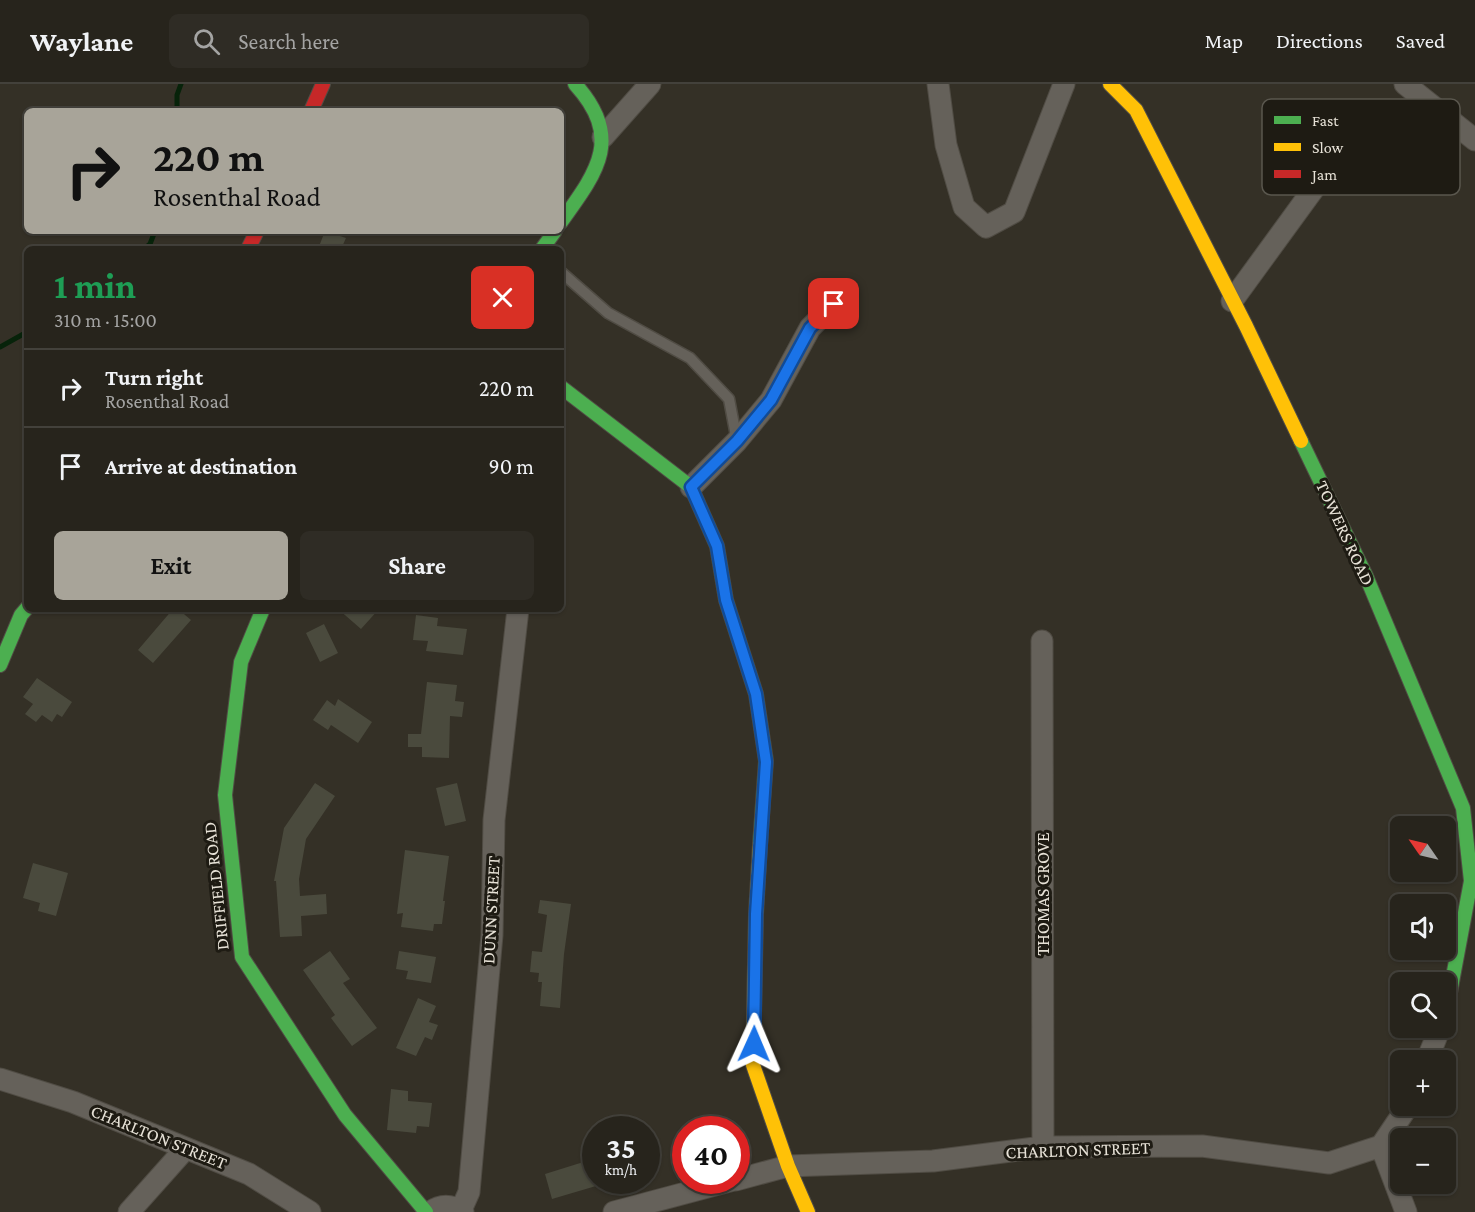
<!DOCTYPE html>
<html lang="en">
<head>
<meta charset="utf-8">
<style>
	:root { --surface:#27241c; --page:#2f2c25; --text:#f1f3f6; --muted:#a4a4a3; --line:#43413b; --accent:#a8a499 }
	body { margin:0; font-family:"Crimson Pro",serif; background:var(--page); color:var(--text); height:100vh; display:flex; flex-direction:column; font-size:22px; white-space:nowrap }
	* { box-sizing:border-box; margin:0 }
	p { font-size:20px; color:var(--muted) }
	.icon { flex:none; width:33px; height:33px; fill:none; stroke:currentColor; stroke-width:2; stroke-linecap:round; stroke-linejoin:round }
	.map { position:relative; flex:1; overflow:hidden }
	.details { position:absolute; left:24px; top:162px; width:540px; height:366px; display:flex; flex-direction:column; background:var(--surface); border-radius:9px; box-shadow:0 2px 4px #0004,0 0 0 2px var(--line) }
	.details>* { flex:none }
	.guide { position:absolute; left:24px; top:24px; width:540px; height:126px; border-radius:9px; box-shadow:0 2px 4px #0004,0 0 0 2px var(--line); background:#a8a499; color:#111; overflow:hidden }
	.needle { width:39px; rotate:304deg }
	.controls { position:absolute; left:1390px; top:732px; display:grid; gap:12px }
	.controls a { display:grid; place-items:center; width:66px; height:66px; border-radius:9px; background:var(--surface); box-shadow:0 2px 4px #0004,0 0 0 2px var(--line); font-size:30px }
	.speed { position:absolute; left:582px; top:1032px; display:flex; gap:12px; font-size:30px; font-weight:700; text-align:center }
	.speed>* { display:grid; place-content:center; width:78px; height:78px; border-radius:50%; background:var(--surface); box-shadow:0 2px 4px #0004,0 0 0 2px var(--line); line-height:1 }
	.speed small { font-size:15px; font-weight:400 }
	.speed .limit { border:9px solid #d22; background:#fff; color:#111 }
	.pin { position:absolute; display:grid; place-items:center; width:51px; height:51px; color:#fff; margin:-26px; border-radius:12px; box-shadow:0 3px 9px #0006 }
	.me { position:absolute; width:66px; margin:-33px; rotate:1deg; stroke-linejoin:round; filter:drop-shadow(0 0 4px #0008) }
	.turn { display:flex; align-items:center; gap:21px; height:126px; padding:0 30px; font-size:27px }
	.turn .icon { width:78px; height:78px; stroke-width:2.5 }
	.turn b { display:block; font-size:42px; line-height:51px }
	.round { display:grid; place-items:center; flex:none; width:63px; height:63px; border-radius:9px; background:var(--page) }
	.headline { display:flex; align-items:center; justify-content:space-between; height:102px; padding:0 30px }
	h1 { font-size:36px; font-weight:700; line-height:45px; color:#1e9e55 }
	.action { display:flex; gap:12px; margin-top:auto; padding:12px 30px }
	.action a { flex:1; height:69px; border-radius:9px; background:var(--accent); color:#111; font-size:24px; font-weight:700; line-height:69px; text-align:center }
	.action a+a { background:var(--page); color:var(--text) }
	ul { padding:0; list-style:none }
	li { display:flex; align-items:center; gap:18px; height:78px; padding:0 30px; border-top:2px solid var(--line) }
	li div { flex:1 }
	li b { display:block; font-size:22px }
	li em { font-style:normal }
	header { display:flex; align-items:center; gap:36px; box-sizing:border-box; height:84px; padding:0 30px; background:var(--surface); border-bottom:2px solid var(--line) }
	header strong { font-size:28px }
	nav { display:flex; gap:33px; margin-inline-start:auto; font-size:21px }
	.search { width:420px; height:54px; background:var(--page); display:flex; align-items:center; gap:15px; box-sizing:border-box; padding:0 21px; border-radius:9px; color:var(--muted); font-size:22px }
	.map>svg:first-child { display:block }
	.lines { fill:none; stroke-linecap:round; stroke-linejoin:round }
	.stream { stroke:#07230a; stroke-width:5 }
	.building { fill:#4a4a3d }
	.lane-casing { stroke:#504c44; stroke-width:13 }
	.street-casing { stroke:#504c44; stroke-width:23 }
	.fast-casing { stroke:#504c44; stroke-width:16 }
	.slow-casing { stroke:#504c44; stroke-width:16 }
	.jam-casing { stroke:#504c44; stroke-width:16 }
	.lane { stroke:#65615a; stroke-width:10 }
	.street { stroke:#65615a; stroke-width:21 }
	.fast { stroke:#4caf50; stroke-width:14 }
	.slow { stroke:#ffc107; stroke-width:14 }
	.jam { stroke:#c62828; stroke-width:14 }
	.route-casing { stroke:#114b97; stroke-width:15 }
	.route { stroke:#1a73e8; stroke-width:10 }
	.labels { text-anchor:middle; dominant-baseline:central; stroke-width:6; stroke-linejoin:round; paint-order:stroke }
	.street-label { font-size:18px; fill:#e7e2d7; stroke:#1e1b13 }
	.key { fill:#1e1b13; stroke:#5a574e; stroke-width:1.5 }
	.key-label { font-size:16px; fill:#e7e2d7 }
</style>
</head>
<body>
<header>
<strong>Waylane</strong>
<div class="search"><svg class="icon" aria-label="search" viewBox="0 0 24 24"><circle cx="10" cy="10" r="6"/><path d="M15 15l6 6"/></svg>Search here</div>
<nav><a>Map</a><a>Directions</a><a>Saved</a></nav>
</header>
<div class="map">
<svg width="1475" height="1128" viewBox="0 0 1475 1128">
	<rect width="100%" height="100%" fill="#343026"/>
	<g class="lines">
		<path class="stream" d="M177,27v-16l4,-11
			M144,165l6,-5 5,-13
			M0,263l27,-15"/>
	</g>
	<path class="building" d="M325,147l21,7 -5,11h-23z
		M173,525h5l13,11 -38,43 -15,-13z
		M338,525h41l-18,20z
		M416,531l22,3 -1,8 30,3 -4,26 -37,-4 2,-10 -15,-1z
		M324,540l14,29 -18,9 -14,-29z
		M37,594l35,24 -10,15 -5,-3 -5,8 -10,-7 -6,7 -11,-8 8,-10 -10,-7z
		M427,598l30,3 -2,16 9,1 -2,15 -12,-1 -1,42 -27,-1v-10h-14v-13h13z
		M338,615l34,23 -14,21 -27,-18 -3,5 -15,-10 14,-20 8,6z
		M315,699l20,13 -29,43 -7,40 1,17 26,-2 1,20 -26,2 1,20 -22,1 -4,-56h-2l10,-53z
		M457,699l9,38 -21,5 -9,-38z
		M405,766l44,6 -6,45h2l-3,23h-8l-1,7 -32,-4 2,-14 -6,1z
		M33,779l35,10 -12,43 -18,-5 2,-8 -17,-5z
		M540,816l31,4 -7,50 -4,54 -20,-2 2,-24h-4l1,-9 -9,-1 2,-21 10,1 5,-37 -9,-2z
		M330,867l20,28 -7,4 34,45 -25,18 -21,-28 4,-3 -32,-45z
		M399,867l37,6 -5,26 -25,-4 2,-8 -12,-2z
		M418,914l18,8 -7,16 9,3 -6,15 -7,-3 -9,19 -20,-8z
		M391,1005l17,2v10l24,2 -3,24 -12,-1 -1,7 -29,-3z
		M593,1075l3,9v18l-44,13 -7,-25z"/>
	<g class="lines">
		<g class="lane-casing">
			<path id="lane" d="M561,188l47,41 82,45 39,41 8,42"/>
		</g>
		<g class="street-casing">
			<path id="street" d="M938,0l8,61 18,62 22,20 28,-15 50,-128
				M1405,0l70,56
				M603,53l47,-53
				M1232,217l91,-125
				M691,403l46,-46 34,-41 39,-72 24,-24
				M1042,557l1,506
				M1427,976l13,-32
				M0,995l73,23 176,72 61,38
				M736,1096l52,-14 145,-5 110,-14 159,-1 127,17 52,-17
				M461,1126l8,-18 23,-257 2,-115 24,-211
				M129,1128l57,-64
				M430,1128c11,-8 22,-7 33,0
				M614,1128l120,-32
				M1406,1128l-25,-66 27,-40"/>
		</g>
		<g class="fast-casing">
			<path id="fast" d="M561,138c36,-50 63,-84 14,-138
				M542,165l13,-18
				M561,303l130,100 26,59 9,54 30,94 10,67 -6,84
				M1301,357l65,135 97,232 8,73 -25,133
				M263,525l-22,53 -16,133 17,162 103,158 81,97
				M0,581l21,-50 6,-7"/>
		</g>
		<g class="slow-casing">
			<path id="slow" d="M1110,0l26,26 110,216 55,115
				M760,761l-4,69 -3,151 35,101 20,46"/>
		</g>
		<g class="jam-casing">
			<path id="jam" d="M311,27l12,-27
				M248,165l9,-18"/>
		</g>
		<use href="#lane" class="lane"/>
		<use href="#street" class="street"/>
		<use href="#fast" class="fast"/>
		<use href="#slow" class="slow"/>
		<use href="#jam" class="jam"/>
	</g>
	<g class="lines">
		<g class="route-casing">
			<path id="route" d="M754,960l2,-130 10,-152 -10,-68 -30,-94 -9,-54 -26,-59 46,-46 34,-41 39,-72 24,-24"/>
		</g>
		<use href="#route" class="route"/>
	</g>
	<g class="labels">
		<g class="street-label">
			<text transform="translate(1345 449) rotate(65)">TOWERS ROAD</text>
			<text transform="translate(216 802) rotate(-96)">DRIFFIELD ROAD</text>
			<text transform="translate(1043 810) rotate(-90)">THOMAS GROVE</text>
			<text transform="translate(491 826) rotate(-87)">DUNN STREET</text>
			<text transform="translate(159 1053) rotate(22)">CHARLTON STREET</text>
			<text transform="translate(1078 1066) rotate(-2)">CHARLTON STREET</text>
		</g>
	</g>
	<rect x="1262" y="15" width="198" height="96" rx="9" class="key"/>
	<rect x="1274" y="32" width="27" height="8" fill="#4caf50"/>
	<rect x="1274" y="59" width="27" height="8" fill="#ffc107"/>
	<rect x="1274" y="86" width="27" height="8" fill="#c62828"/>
	<g class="key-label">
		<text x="1312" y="42">Fast</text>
		<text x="1312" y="69">Slow</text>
		<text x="1312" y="96">Jam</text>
	</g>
</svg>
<div class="controls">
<a><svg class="needle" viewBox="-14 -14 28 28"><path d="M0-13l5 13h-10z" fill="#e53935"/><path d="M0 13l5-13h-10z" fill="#a4a4a3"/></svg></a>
<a><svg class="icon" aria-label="sound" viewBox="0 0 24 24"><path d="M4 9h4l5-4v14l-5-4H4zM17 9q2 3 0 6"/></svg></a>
<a><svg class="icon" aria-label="search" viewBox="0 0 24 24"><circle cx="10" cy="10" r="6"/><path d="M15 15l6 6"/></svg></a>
<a>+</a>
<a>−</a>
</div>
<div class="speed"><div>35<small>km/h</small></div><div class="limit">40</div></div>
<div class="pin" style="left:834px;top:220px;background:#d93025"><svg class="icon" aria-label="arrive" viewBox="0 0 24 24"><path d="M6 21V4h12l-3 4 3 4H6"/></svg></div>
<svg class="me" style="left:754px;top:960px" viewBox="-20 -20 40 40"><path d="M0-17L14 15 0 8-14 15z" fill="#1a73e8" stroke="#fff" stroke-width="4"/></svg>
<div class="guide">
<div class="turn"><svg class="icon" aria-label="right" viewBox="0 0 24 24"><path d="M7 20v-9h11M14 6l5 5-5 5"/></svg><div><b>220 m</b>Rosenthal Road</div></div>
</div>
<section class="details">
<div class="headline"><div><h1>1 min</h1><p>310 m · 15:00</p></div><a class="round" style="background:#d93025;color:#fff"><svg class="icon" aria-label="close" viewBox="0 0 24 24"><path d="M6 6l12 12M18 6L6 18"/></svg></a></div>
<ul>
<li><svg class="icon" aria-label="right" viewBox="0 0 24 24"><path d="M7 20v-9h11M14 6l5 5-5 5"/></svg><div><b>Turn right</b><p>Rosenthal Road</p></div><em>220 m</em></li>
<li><svg class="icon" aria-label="arrive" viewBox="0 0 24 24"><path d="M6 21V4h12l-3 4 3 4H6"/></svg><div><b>Arrive at destination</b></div><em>90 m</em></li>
</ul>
<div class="action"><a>Exit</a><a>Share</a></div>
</section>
</div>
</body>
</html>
